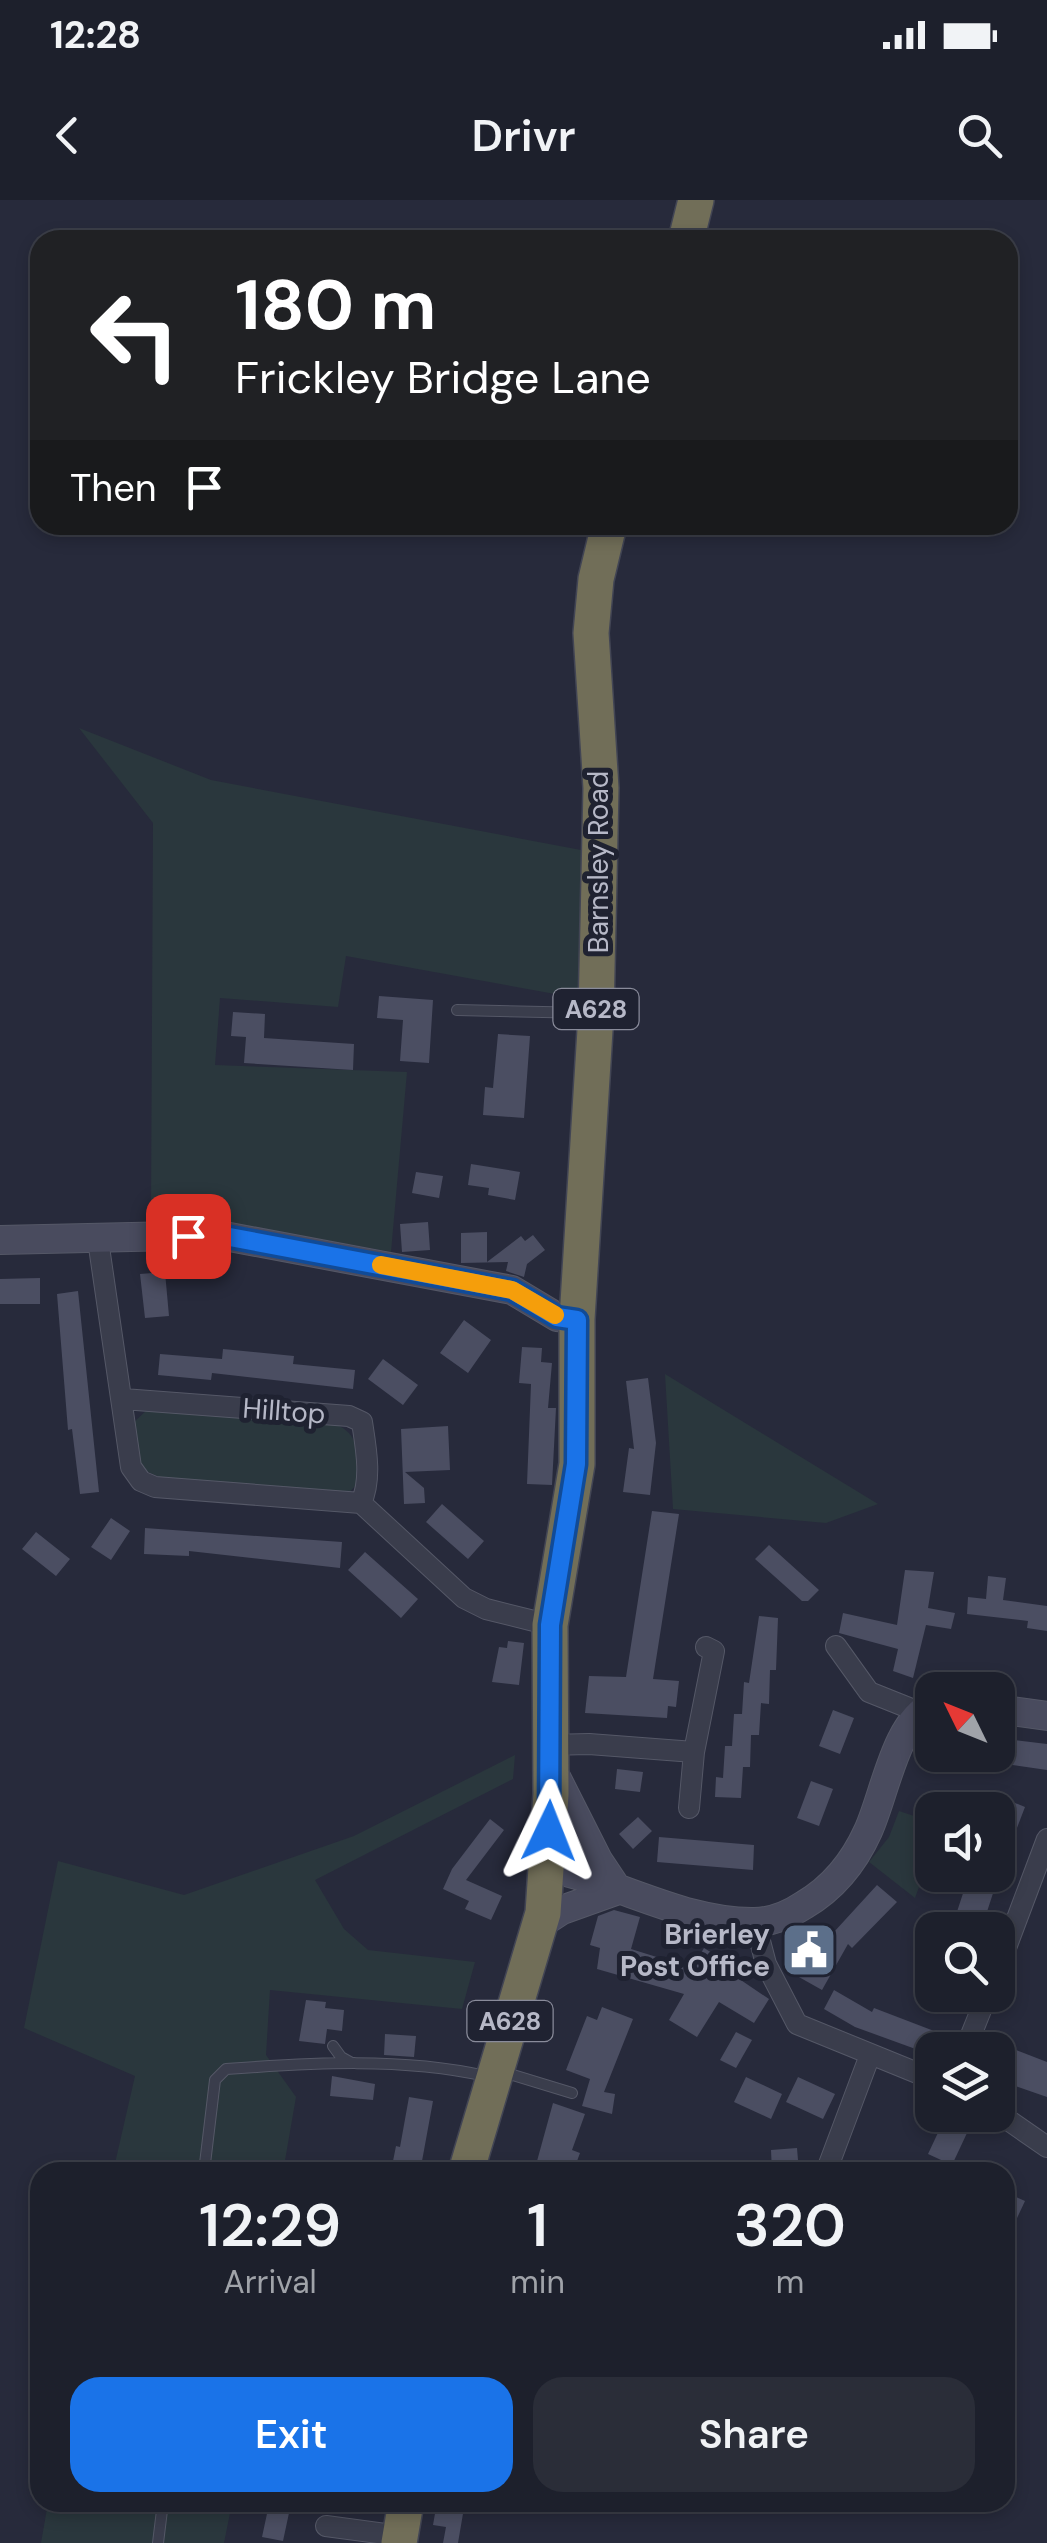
<!DOCTYPE html>
<html lang="en">
<head>
<meta charset="utf-8">
<style>
	:root { --surface:#1d202c; --page:#2a2d38; --text:#f1f3f6; --muted:#a0a3a9; --line:#3b3e48; --accent:#1a73e8 }
	body { margin:0; font-family:"DM Sans",sans-serif; background:var(--page); color:var(--text); height:100vh; display:flex; flex-direction:column; font-size:38px; white-space:nowrap }
	* { box-sizing:border-box; margin:0 }
	p { font-size:32px; color:var(--muted) }
	.icon { flex:none; width:55px; height:55px; fill:none; stroke:currentColor; stroke-width:2; stroke-linecap:round; stroke-linejoin:round }
	.map { position:relative; flex:1; overflow:hidden }
	.side { position:absolute; left:30px; top:1962px; width:985px; height:350px; display:flex; flex-direction:column; background:var(--surface); border-radius:30px; box-shadow:0 5px 15px #0003,0 0 0 2px var(--line) }
	.side>* { flex:none }
	.top-card { position:absolute; left:30px; top:30px; width:988px; height:305px; border-radius:30px; box-shadow:0 5px 15px #0003,0 0 0 2px var(--line); background:#202124; color:#fff; overflow:hidden }
	.needle { width:65px; rotate:313deg }
	.fabs { position:absolute; left:915px; top:1472px; display:grid; gap:20px }
	.fabs a { display:grid; place-items:center; width:100px; height:100px; border-radius:20px; background:var(--surface); box-shadow:0 5px 15px #0003,0 0 0 2px var(--line); font-size:50px }
	.pin { position:absolute; display:grid; place-items:center; width:85px; height:85px; color:#fff; margin:-42px; border-radius:20px; box-shadow:0 5px 15px #0006 }
	.me { position:absolute; width:110px; margin:-55px; rotate:2deg; stroke-linejoin:round; filter:drop-shadow(0 0 8px #0008) }
	.turn { display:flex; align-items:center; gap:35px; height:210px; padding:0 40px; font-size:45px }
	.turn .icon { width:130px; height:130px; stroke-width:2.5 }
	.turn b { display:block; font-size:70px; line-height:85px }
	.then { display:flex; align-items:center; height:95px; padding:0 40px; background:#0003; gap:20px; font-size:38px }
	.eta { display:flex; justify-content:space-evenly; align-items:center; height:170px; text-align:center }
	.eta b { font-size:60px; font-weight:600; line-height:70px }
	.button { display:flex; gap:20px; margin-top:auto; padding:20px 40px }
	.button a { flex:1; height:115px; border-radius:30px; background:var(--accent); color:#fff; font-size:40px; font-weight:600; line-height:115px; text-align:center }
	.button a+a { background:var(--page); color:var(--text) }
	.status { display:flex; justify-content:space-between; align-items:center; height:70px; padding:0 50px; background:var(--surface); direction:ltr }
	.status svg { height:28px; fill:currentColor }
	header { display:flex; justify-content:space-between; align-items:center; height:130px; padding:0 40px; background:var(--surface); font-size:45px; font-weight:600 }
	.map>svg:first-child { display:block }
	.green { fill:#2a373d }
	.building { fill:#4b4e62 }
	.lines { fill:none; stroke-linecap:round; stroke-linejoin:round }
	.lane-casing { stroke:#555867; stroke-width:12 }
	.street-casing { stroke:#555867; stroke-width:22 }
	.secondary-casing { stroke:#555867; stroke-width:30 }
	.highway-casing { stroke:#424554; stroke-width:38 }
	.lane { stroke:#3a3d4c; stroke-width:10 }
	.street { stroke:#3a3d4c; stroke-width:20 }
	.secondary { stroke:#494b5e; stroke-width:28 }
	.highway { stroke:#716e58; stroke-width:35 }
	.route-casing { stroke:#114b97; stroke-width:25 }
	.route { stroke:#1a73e8; stroke-width:18 }
	.slow { stroke:#f59e0b; stroke-width:18 }
	.labels { text-anchor:middle; dominant-baseline:central; stroke-width:10; stroke-linejoin:round; paint-order:stroke }
	.shield { fill:#1f2231; stroke:#898b9a; stroke-width:2.5 }
	.shield-label { font-size:25px; font-weight:bold; fill:#b6b8c7 }
	.street-label { font-size:28px; fill:#b6b8c7; stroke:#1f2231 }
	.poi-label { font-size:28px; font-weight:bold; fill:#b6b8c7; stroke:#1f2231; text-anchor:end }
</style>
</head>
<body>
<div class="status"><b>12:28</b><svg viewBox="0 0 49 12"><path d="M0 12V9h3v3zM5 12V6h3v6zM10 12V3h3v9zM15 12V0h3v12zM26 1h20v11H26zM47 4h2v5h-2z"/></svg></div>
<header><svg class="icon" aria-label="back" viewBox="0 0 24 24"><path d="M15 5l-7 7 7 7"/></svg>Drivr<svg class="icon" aria-label="search" viewBox="0 0 24 24"><circle cx="10" cy="10" r="6"/><path d="M15 15l6 6"/></svg></header>
<div class="map">
<svg width="1047" height="2343" viewBox="0 0 1047 2343">
	<rect width="100%" height="100%" fill="#272a3b"/>
	<path class="green" d="M79,528l132,52 370,70 7,150 -242,-44 -8,51 -118,-9 -5,67 192,7 -16,180 -240,-44 2,-385z
		M665,1174l213,130 -52,19 -153,-14z
		M147,1210l190,15c25,11 20,33 21,58l-13,14 -180,-17 -23,-11 -9,-46z
		M515,1555l-2,24 -198,101 29,49 24,21 107,12 -13,47 -192,-19 -4,65 30,42 -13,75h-170l22,-96 -111,-48 34,-167 126,34 170,-59z
		M899,1611l33,11v29l-17,47 -46,-36 20,-25z
		M48,2303h184l-8,40h-183z"/>
	<path class="building" d="M379,796l54,4 -4,63 -29,-2 3,-41 -26,-2z
		M233,812l32,2 -1,24 90,6 -1,26 -109,-7 2,-26 -15,-1z
		M498,834l32,2 -6,82 -41,-3 2,-28 8,1z
		M471,964l49,8 -5,28 -27,-5 1,-7 -21,-3z
		M416,972l27,4 -4,22 -27,-5z
		M428,1022l2,28 -28,2 -2,-28z
		M487,1032v30l34,-26 4,5 8,-6 12,15 -18,14 -3,13 -18,-6 2,-9 -47,1v-30z
		M165,1072l4,44 -24,2 -5,-44z
		M40,1078v26h-40v-25z
		M78,1091l21,201 -19,2 -8,-65 -4,1 -11,-136z
		M464,1120l27,20 -23,33 -28,-20z
		M522,1147l20,1 -1,14 11,1 -4,45h8l-4,77 -25,-1 4,-100 -12,-1z
		M223,1149l71,7 -1,8 62,6 -2,19 -141,-16 -1,7 -53,-5 2,-21 62,5z
		M383,1159l35,26 -15,20 -35,-26z
		M648,1178l8,65 -6,52 -27,-3 6,-44 5,1 -8,-68z
		M448,1226l2,44 -45,2 19,16 1,15 -21,1 -3,-75z
		M442,1304l42,37 -16,18 -42,-37z
		M652,1311l27,3 -26,165 26,2 -3,26 -8,-1 -1,12 -82,-5 4,-37 37,1z
		M111,1318l19,13 -19,29 -20,-13z
		M145,1328l197,14 -2,26 -151,-17v5l-45,-2z
		M36,1332l34,27 -14,17 -34,-27z
		M769,1345l50,45 -11,11h-6l-47,-42z
		M365,1352l53,47 -17,19 -53,-48z
		M905,1370l29,2 -6,36 27,5 -4,16 -25,-4 -13,53 -20,-7 5,-22 -59,-16 4,-20 54,12z
		M988,1376l18,2 -3,22 44,6v25l-20,-3 1,-7 -61,-7 1,-17 18,2z
		M759,1416l19,2 -2,52h-6l-1,34 -8,-1 -2,32h-8l-1,32h-7l-2,31 -26,-1 1,-20 7,1 2,-32h7l2,-32h8l2,-32 5,1z
		M508,1441l16,2 -5,42 -27,-3 7,-35 8,1z
		M833,1510l21,8 -14,36 -21,-8z
		M998,1538l49,6v26l-49,-7z
		M617,1569l26,3 -3,20 -25,-3z
		M811,1581l22,8 -14,37 -22,-8z
		M998,1596l27,11 -26,68h-1z
		M638,1617l14,14 -19,18 -14,-15z
		M490,1619l14,11 -38,50 36,16 -11,24 -26,-11 4,-8 -26,-12 9,-20z
		M659,1637l95,8 -1,25 -96,-8z
		M969,1675h30l-18,55h-30z
		M877,1685l20,17 -45,46 -4,-4 -26,46 -32,-18 21,-36 12,8z
		M614,1710l26,7 -9,32 61,19 12,-20 29,18 -4,6 40,27 -15,24 -35,-21 -22,35 -28,-17 15,-26 -87,-25 3,-21 -10,-3 8,-29z
		M834,1790l38,22 2,-4 81,31 -3,11h-20v5l-77,-28 -31,-18z
		M306,1800l20,2 -1,6 19,2 -2,21 -15,-2 -2,15 -26,-3z
		M602,1807l31,12 -29,73 11,2 -3,20 -30,-8 8,-27 -24,-9 21,-54 10,4z
		M736,1832l16,8 -16,28 -16,-8z
		M385,1834l31,2 -2,21 -30,-2z
		M998,1843l49,19v35l-49,-17z
		M332,1876l43,8 -2,16 -43,-4z
		M746,1877l36,17 -11,25 -37,-17z
		M798,1877l37,17 -12,25 -37,-17z
		M409,1897l24,4 -13,71 -29,-1 5,-25 4,1z
		M553,1903l32,11 -13,36 8,3 -7,19h-39z
		M943,1922l24,11 -15,32 -24,-11z
		M797,1948l2,24h-27l-1,-22z
		M1005,1992l20,9 -20,43z
		M437,2302h28l-7,41h-15l3,-16 -13,-2z
		M268,2309l21,4 -6,28 -21,-4z"/>
	<g class="lines">
		<g class="lane-casing">
			<path id="lane" d="M457,810l133,3
				M333,1846l8,11 9,5
				M500,1871l72,22
				M204,1972l11,-92 11,-11c85,-6 176,-12 260,7
				M158,2343l5,-41"/>
		</g>
		<g class="street-casing">
			<path id="street" d="M98,1040l33,227 10,14 14,6 206,16 103,95 22,11 64,16
				M123,1199l226,17 13,6c4,26 10,57 -1,81
				M836,1446l33,46 50,20
				M548,1545l41,-1 105,8
				M689,1608l5,-56 20,-101 -8,-4
				M755,1722l11,42 31,60 135,55
				M998,1769l49,-130
				M965,1850l22,-55
				M998,1913l49,34
				M826,1972l44,-117
				M326,2326l74,10"/>
		</g>
		<g class="secondary-casing">
			<path id="secondary" d="M0,1040l219,-5 293,55 45,27 20,2
				M998,1509l49,7
				M548,1668c69,13 135,55 206,54 19,0 35,-7 50,-17 29,-17 50,-43 64,-74 17,-37 27,-108 64,-126
				M539,1725l23,-15 56,-20 -20,-30 -45,-89"/>
		</g>
		<g class="highway-casing">
			<path id="highway" d="M686,40l10,-40
				M466,1972l77,-259 8,-119 -1,-169 27,-161v-145l19,-305 5,-226 -10,-155 5,-54 13,-54
				M399,2343l7,-41"/>
		</g>
		<use href="#lane" class="lane"/>
		<use href="#street" class="street"/>
		<use href="#secondary" class="secondary"/>
		<use href="#highway" class="highway"/>
	</g>
	<g class="lines">
		<g class="route-casing">
			<path id="route" d="M188,1036l31,-1 293,55 45,27 20,3 -1,144 -26,161 -1,206"/>
		</g>
		<use href="#route" class="route"/>
		<path class="slow" d="M381,1065l131,25 43,25"/>
	</g>
	<defs>
		<g id="civic-square" transform="scale(2.875)"><rect x="-9" y="-9" width="18" height="18" rx="4" fill="#5c6f8a" stroke="#1f2231"/><path d="M-.6-6.5H3V-4.5H.6V-3L4-1V1h2V6H-6V1h2V-1L-.6-3ZM-1.2 2.5V6h2.4V2.5Z" fill="#fff"/></g>
	</defs>
	<g fill-rule="evenodd">
		<use href="#civic-square" x="809" y="1750"/>
	</g>
	<g class="labels">
		<g class="shield">
			<rect x="553.5" y="789" width="85" height="40" rx="8"/>
			<rect x="467.5" y="1801" width="85" height="40" rx="8"/>
		</g>
		<g class="shield-label">
			<text x="596" y="809">A628</text>
			<text x="510" y="1821">A628</text>
		</g>
		<g class="street-label">
			<text transform="translate(598 662) rotate(-90)">Barnsley Road</text>
			<text transform="translate(284 1211) rotate(4)">Hilltop</text>
		</g>
		<g class="poi-label">
			<text x="770" y="1734">Brierley<tspan x="770" dy="32">Post Office</tspan></text>
		</g>
	</g>
</svg>
<div class="fabs">
<a><svg class="needle" viewBox="-14 -14 28 28"><path d="M0-13l5 13h-10z" fill="#e53935"/><path d="M0 13l5-13h-10z" fill="#a0a3a9"/></svg></a>
<a><svg class="icon" aria-label="sound" viewBox="0 0 24 24"><path d="M4 9h4l5-4v14l-5-4H4zM17 9q2 3 0 6"/></svg></a>
<a><svg class="icon" aria-label="search" viewBox="0 0 24 24"><circle cx="10" cy="10" r="6"/><path d="M15 15l6 6"/></svg></a>
<a><svg class="icon" aria-label="layers" viewBox="0 0 24 24"><path d="M12 4l9 5-9 5-9-5zM3 14l9 5 9-5"/></svg></a>
</div>
<div class="pin" style="left:188px;top:1036px;background:#d93025"><svg class="icon" aria-label="arrive" viewBox="0 0 24 24"><path d="M6 21V4h12l-3 4 3 4H6"/></svg></div>
<svg class="me" style="left:549px;top:1631px" viewBox="-20 -20 40 40"><path d="M0-17L14 15 0 8-14 15z" fill="#1a73e8" stroke="#fff" stroke-width="4"/></svg>
<div class="top-card">
<div class="turn"><svg class="icon" aria-label="left" viewBox="0 0 24 24"><path d="M17 20v-9H6M10 6l-5 5 5 5"/></svg><div><b>180 m</b>Frickley Bridge Lane</div></div>
<div class="then">Then<svg class="icon" aria-label="arrive" viewBox="0 0 24 24"><path d="M6 21V4h12l-3 4 3 4H6"/></svg></div>
</div>
<section class="side">
<div class="eta">
<div><b>12:29</b><p>Arrival</p></div>
<div><b>1</b><p>min</p></div>
<div><b>320</b><p>m</p></div>
</div>
<div class="button"><a>Exit</a><a>Share</a></div>
</section>
</div>
</body>
</html>
